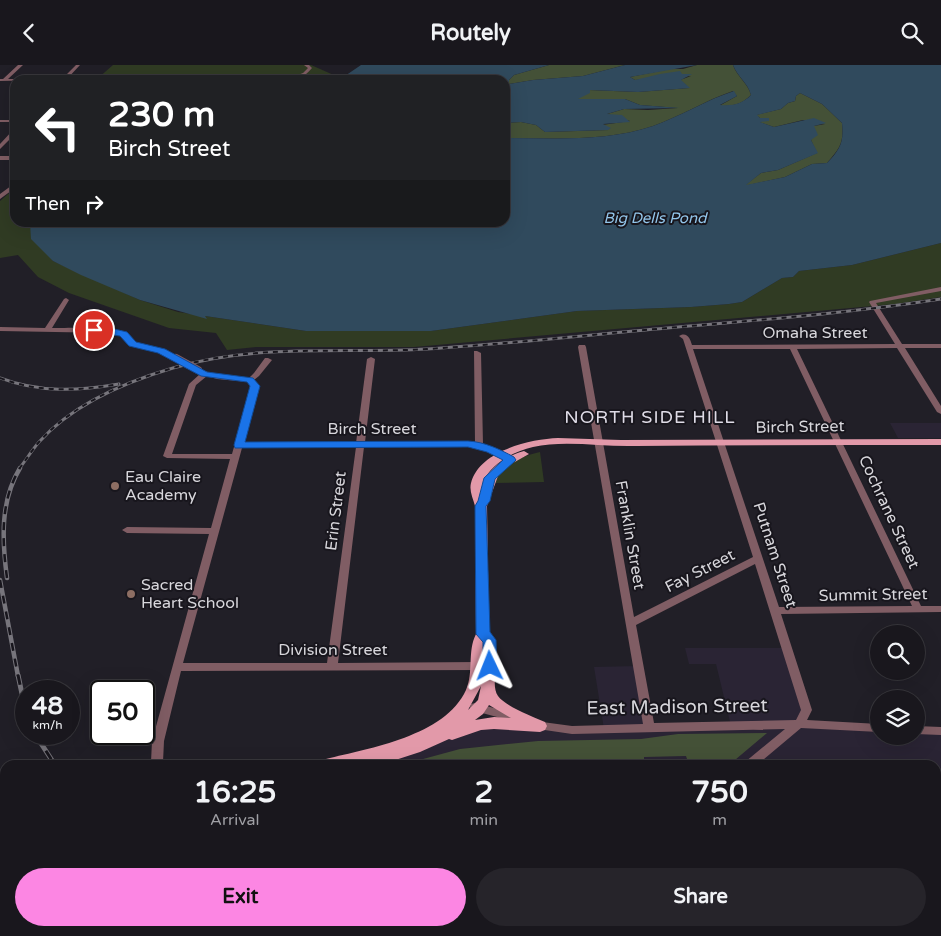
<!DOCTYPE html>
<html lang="en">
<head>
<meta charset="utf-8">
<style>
	:root { --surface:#19171d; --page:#26242a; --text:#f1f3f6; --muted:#9f9fa4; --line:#37363b; --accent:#fc86e3 }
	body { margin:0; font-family:"Varela Round",sans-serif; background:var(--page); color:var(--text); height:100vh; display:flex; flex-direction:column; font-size:19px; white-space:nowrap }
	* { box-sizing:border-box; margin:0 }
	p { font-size:16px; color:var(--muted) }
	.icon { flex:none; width:28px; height:28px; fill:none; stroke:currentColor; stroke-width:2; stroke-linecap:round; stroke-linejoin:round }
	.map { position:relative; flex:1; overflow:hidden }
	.sheet { position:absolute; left:0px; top:695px; width:941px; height:176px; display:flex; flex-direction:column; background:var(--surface); border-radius:15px 15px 0 0; box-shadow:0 5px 20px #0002,0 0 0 1px var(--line) }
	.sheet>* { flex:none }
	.guide { position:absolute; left:10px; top:10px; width:500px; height:152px; border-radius:15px; box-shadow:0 5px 20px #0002,0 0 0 1px var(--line); background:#202124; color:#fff; overflow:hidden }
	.buttons { position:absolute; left:870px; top:560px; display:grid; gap:10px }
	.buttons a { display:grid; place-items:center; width:55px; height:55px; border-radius:50%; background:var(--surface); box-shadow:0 5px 20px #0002,0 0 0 1px var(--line); font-size:25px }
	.speed { position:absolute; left:15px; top:615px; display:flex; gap:10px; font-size:25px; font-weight:700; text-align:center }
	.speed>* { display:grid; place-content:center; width:65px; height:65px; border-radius:50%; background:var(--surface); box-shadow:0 5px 20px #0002,0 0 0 1px var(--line); line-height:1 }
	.speed small { font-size:12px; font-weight:400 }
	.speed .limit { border:2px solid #111; border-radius:8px; background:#fff; color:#111 }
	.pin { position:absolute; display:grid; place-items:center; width:42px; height:42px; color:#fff; margin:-21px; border:2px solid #fff; border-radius:50%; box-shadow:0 1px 5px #0007 }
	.me { position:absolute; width:55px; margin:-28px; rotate:358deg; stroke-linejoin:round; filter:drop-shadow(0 0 4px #0008) }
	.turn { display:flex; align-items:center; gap:18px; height:105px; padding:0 15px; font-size:22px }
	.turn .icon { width:65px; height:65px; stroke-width:2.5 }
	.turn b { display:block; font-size:35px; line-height:42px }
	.then { display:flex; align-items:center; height:48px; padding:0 15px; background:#0003; gap:10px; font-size:19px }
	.eta { display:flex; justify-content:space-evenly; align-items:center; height:85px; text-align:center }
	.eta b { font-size:30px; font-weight:700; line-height:35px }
	.action { display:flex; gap:10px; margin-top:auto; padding:10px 15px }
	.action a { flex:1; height:58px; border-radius:30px; background:var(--accent); color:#111; font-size:20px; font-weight:700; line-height:58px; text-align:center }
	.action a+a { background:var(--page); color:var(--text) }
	header { display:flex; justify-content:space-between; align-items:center; height:65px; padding:0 15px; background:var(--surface); font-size:22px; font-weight:700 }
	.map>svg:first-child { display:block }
	.commercial { fill:#2a2434 }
	.green { fill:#303b23 }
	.forest { fill:#445137 }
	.water { fill:#304a5d; fill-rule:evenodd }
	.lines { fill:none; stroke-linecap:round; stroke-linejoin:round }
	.minor { fill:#805d64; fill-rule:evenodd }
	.major { fill:#e299a9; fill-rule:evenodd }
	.rail-far2-casing { stroke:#77757c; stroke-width:3 }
	.rail-far1-casing { stroke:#77757c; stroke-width:4.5 }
	.rail-casing { stroke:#77757c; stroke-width:5 }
	.rail-far2 { stroke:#18161d; stroke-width:2; stroke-dasharray:5; stroke-linecap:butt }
	.rail-far1 { stroke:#18161d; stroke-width:2.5; stroke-dasharray:8; stroke-linecap:butt }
	.rail { stroke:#18161d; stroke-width:3; stroke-dasharray:10; stroke-linecap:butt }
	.minor-bridge { stroke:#805d64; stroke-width:8 }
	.route { fill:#1a73e8; stroke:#114b97 }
	.education-dot { fill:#8d6e63; stroke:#18161d; stroke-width:2 }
	.labels { text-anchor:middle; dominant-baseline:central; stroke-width:4; stroke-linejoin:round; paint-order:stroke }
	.far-water-label { font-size:15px; font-style:italic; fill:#93c6eb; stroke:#18161d }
	.street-label { font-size:16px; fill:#d7d6db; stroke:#18161d }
	.poi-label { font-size:16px; fill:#d7d6db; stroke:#18161d; text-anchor:start }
	.neighbourhood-label { font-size:18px; letter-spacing:1px; fill:#dedbe6; stroke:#18161d }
	.near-street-label { font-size:19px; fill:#d7d6db; stroke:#18161d }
</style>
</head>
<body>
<header><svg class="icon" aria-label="back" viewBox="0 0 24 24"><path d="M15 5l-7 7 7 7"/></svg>Routely<svg class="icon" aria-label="search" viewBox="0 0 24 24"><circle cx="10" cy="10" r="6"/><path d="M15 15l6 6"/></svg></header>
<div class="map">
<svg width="941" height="871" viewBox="0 0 941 871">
	<rect width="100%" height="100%" fill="#211f27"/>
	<path class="commercial" d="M890,358h51v15h-43z
		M685,583h102l20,62 -8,14 80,4v8h37v-6l25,1v87h-5v-53h-577l109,-37 136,1 -10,-62 44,-1 12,63 81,-3 -15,-62h-27z
		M936,820l5,1v50h-233l-1,-5h229z
		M132,866h562l1,5h-515v-3h-49z"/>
	<path class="green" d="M113,0h198l25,11h7l-4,4 -242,-1z
		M15,123v35h15v4l23,34 87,39 38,12 128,19h125l146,-20 114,-4 38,-3 13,-2 40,-24 11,-1 6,-6 53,-6 89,-22v54l-46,7 -481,43h-158l-29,3 -11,-17 -47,-5 -100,-35 -31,-16 -20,-22 -18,3v-57z
		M540,387l4,30 -53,1c15,-18 26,-26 49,-31z"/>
	<path class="forest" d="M549,0h76l-42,11 -50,4 -24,4v-4l5,-5z
		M697,0h36c4,12 15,18 18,30 -10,10 -19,11 -32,11l18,-10 -4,-5c-27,9 -52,25 -80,35 -47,16 -99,12 -148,12v-15l16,-1 15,3 9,7 63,-2 -6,-5 28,-4 -26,-6 20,-6 24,1 30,-2 -38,-3 -15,-6h-48l12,-9 49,2 51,-4 -9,-8 11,-4 -56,4 -5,-3 40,-8h13z
		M800,28l22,11 20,19c2,20 -2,25 -15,40l-15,1 -27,13 -41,9 17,-13 17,-3 39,-17 -6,-13 3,-14 11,-2 -22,-4 -29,7 -15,-5 1,-4 -4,-3 25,-6 7,-6 7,-2 1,-5z
		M767,668l-38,32h-40l-3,-9 -42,1v4l-165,2 -5,-2 -16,4h-43l-3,-3 48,-13 78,-8 103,-2 37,-5z"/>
	<path class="water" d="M361,0h188l-35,10 -5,5v4l24,-4 50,-4 42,-11h72l-67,12 5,3 25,-6 20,-3 2,3h10l-11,6 9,8 -52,4 -48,-2v3l-12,6h47l15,6 40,3 -56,1 -17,5 15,1 8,7 -27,2 8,4 -3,2 -63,2 -9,-7 -15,-3 -16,1v-43h-166z
		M733,0h208v178l-89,22 -53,6 -6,6 -11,1 -40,24 -13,2 -38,3 -114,4 -146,20h-125l-101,-15 2,3 -67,-19 -59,-25 -28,-14 -22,-22 -1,-16h475v-85c49,0 101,4 148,-12 28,-10 53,-26 81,-35l3,5 -17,9c13,1 22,-1 31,-10 -3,-12 -14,-19 -18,-30zM800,28l22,11 20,19c2,20 -2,26 -15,40l-15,1 -27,13 -39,8 15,-12 17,-3 40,-17 -7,-13 7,-5 -4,-9 12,-3 -12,-5 -40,9 -14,-5 9,-1v-3h-9l-3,-3 24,-6 7,-6 7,-2 1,-5z"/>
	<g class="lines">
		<path class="minor" d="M18,0h5l-15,14h36l2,1 -46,1v-2h3z
			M76,0h4l-14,15h-5z
			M304,0h5l3,3c-7,9 -16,12 -27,12l18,-7 5,-5z
			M0,55h15v2h-15z
			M13,65h2v4l-15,15v-5z
			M0,91h15v4h-15z
			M15,118v5l-15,11v-5z
			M941,222v4l-65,12 26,41h39v4h-36l36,58v8l-4,-2 -40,-64 -100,1 124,257h20v6l-160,2 31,96 -5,10 72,4v8l-78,-4 -44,37h-14l2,-3 40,-33 -213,5 -41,-6 -2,-3 2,-3 4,-1 37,5 71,-2 -65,-377 1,-2h6l1,2 48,270 119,-60 -70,-218 -4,-3 2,-1c7,-2 9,4 11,10l203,-1 -26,-42 1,-1zM693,284h97l122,257 -133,1zM755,499l46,146 -5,10 -142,3 -18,-98z
			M66,233l3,2 -17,28c17,0 59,-2 73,4 5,2 7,8 11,11 14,7 29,3 44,15l-1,2h-6l-13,-7 -30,-7 -8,-10 -12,-3 -110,-2v-4l45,1 19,-29z
			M474,286h3l4,2 2,91 18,8 11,7 -1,2h-6l-24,-12 -14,-3 -103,1 -26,216 143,-1 4,1 1,3 -1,3 -4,1 -300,1 -17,70 -1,21 -2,3h-8l-2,-3 1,-21 57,-207 -82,-1 -5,-3 5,-3 84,1 19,-69 -63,-1 -4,-2 26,-72 11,-10 -3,-2 1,-2h3l17,5 31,3 5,-5 11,-15h3l4,2 -13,16 -5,4 5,6 -16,58 113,-1 11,-84 4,-2 4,2 -10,83 110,1zM207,311l10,3 31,3 3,4 -19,68h-60l24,-69zM356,382l-29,216h-144l59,-215z
			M475,638l45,12 1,3 -1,3 -4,1 -45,-12 -1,-3 1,-3z
			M916,661l25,1v8l-25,-1z
			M113,866h13l-1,5h-14z
			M687,866h14l1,5h-14z"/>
		<path class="major" d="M558,373l63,2 320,-1v6c-102,0 -204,0 -306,1 -32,1 -71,-6 -102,1 -21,5 -41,16 -51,36 9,-15 23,-27 42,-32l5,3 -23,13 -8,9 -11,30 2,127c17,16 -1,49 9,63 7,10 35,21 47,26l2,4 -2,4 -5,2 -46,-3 -13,1 -29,10 -3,-1 -29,13 -40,13h-61l2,-4 5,-2c44,-11 119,-23 140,-69 8,-18 1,-38 10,-56l-1,-128c-2,-8 -6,-15 -4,-23 8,-32 59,-44 87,-45zM481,621l-3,14 -10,10zM489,640l22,13 -17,-1 -19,3 8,-6z
			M5,818v16l-5,2v-16z"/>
		<g class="rail-far2-casing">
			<path id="rail-far2" d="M0,313c39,15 78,13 119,6
				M19,404c7,-9 13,-19 20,-27 34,-38 86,-60 134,-74 83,-25 169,-14 254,-19 80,-5 160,-14 240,-21 92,-8 183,-15 274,-29"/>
		</g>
		<g class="rail-far1-casing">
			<path id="rail-far1" d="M7,513c-5,-38 -7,-77 13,-110
				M0,515l18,96"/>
		</g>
		<g class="rail-casing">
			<path id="rail" d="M18,610l8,38
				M35,669l20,31
				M936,798h5"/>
		</g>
		<use href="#rail-far2" class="rail-far2"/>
		<use href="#rail-far1" class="rail-far1"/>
		<use href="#rail" class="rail"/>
		<path class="minor-bridge" d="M176,293l22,12"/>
	</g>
	<path class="route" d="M91,263h19l17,4 9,10 29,7 42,23 46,6 7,8 -15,56 223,-1c17,1 31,8 46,16l2,3 -2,2 -19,17 -5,22 -4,5 4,126 6,8 1,26 -2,4h-10l-2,-4v-24l-7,-8 -1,-128 3,-5 6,-23 19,-18 -16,-8 -19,-5 -233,1 -1,-3 16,-59 -3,-4 -46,-6 -43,-23 -29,-7 -9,-10 -29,-4z"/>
	<g class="education-dot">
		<circle cx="115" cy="421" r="5"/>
		<circle cx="131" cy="529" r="5"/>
	</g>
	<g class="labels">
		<g class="far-water-label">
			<text x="655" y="153">Big Dells Pond</text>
		</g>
		<g class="street-label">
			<text x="815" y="268">Omaha Street</text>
			<text transform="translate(800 362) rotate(-1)">Birch Street</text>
			<text x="372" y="364">Birch Street</text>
			<text transform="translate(336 446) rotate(-83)">Erin Street</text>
			<text transform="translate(889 447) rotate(65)">Cochrane Street</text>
			<text transform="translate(630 470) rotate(80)">Franklin Street</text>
			<text transform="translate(775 490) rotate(72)">Putnam Street</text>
			<text transform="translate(700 506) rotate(-27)">Fay Street</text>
			<text transform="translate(873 530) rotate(-1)">Summit Street</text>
			<text x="333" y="585">Division Street</text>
		</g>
		<g class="poi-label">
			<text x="125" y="412">Eau Claire<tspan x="125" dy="18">Academy</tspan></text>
			<text x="141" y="520">Sacred<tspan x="141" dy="18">Heart School</tspan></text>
		</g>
		<g class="neighbourhood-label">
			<text x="650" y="352">NORTH SIDE HILL</text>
		</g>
		<g class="near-street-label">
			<text transform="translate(677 642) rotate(-1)">East Madison Street</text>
		</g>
	</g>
</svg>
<div class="buttons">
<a><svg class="icon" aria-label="search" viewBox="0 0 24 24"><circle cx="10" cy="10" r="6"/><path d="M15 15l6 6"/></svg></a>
<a><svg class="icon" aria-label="layers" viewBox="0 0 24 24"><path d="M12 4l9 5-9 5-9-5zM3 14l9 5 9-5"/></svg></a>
</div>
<div class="speed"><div>48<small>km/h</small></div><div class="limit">50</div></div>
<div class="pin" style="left:94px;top:265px;background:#d93025"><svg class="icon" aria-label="arrive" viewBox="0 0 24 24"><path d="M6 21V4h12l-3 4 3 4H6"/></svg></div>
<svg class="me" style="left:490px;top:601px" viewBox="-20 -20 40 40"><path d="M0-17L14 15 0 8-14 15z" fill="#1a73e8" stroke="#fff" stroke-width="4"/></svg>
<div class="guide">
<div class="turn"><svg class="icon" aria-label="left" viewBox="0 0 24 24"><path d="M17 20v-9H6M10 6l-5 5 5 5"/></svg><div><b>230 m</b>Birch Street</div></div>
<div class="then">Then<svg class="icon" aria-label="right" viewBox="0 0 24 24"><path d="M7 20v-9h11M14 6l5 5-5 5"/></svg></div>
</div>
<section class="sheet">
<div class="eta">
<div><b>16:25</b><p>Arrival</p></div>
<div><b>2</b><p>min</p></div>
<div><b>750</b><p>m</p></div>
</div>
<div class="action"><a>Exit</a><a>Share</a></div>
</section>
</div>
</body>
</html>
